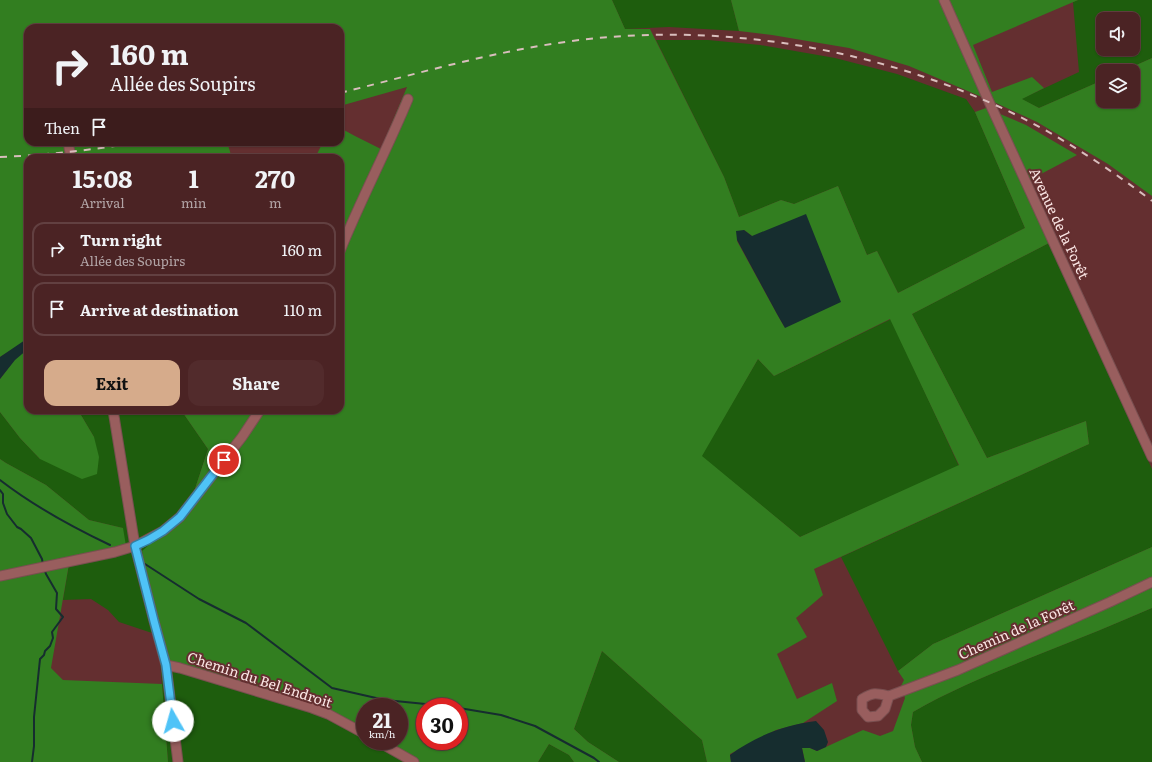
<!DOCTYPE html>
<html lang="en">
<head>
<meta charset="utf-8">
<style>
	:root { --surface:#4b2324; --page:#522b2c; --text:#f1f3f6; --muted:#b2a4a6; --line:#624041; --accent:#d6ab8b }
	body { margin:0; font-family:Literata,serif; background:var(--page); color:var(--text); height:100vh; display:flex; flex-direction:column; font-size:15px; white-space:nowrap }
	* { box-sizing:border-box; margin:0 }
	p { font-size:13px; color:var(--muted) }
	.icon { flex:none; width:22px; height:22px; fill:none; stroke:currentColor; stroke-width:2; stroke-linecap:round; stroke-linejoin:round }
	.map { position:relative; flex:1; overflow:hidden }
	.panel { position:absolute; left:24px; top:154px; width:320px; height:260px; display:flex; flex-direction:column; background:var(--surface); border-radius:12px; box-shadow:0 1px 3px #0004,0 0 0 1px var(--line) }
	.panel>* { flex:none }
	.banner { position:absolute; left:24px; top:24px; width:320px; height:122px; border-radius:12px; box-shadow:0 1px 3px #0004,0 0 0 1px var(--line); background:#4b2324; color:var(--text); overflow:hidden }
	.buttons { position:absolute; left:1096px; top:12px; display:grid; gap:8px }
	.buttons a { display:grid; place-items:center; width:44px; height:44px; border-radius:8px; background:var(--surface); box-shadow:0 1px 3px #0004,0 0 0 1px var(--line); font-size:20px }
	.speed { position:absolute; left:356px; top:698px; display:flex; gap:8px; font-size:20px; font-weight:700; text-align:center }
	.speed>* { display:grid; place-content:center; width:52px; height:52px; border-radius:50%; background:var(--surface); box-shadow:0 1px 3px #0004,0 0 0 1px var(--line); line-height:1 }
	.speed small { font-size:10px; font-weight:400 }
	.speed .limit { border:6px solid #d22; background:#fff; color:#111 }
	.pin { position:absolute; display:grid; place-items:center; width:34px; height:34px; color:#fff; margin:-17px; border:2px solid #fff; border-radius:50%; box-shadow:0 1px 4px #0007 }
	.me { position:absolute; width:44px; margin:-22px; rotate:353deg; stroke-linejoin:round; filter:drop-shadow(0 0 3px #0008) }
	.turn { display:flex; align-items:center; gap:14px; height:84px; padding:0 20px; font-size:18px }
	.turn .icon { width:52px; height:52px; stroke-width:2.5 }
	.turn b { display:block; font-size:28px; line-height:34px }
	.then { display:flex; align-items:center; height:38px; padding:0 20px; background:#0003; gap:8px; font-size:15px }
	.eta { display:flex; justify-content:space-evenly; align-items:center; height:68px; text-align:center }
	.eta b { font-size:24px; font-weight:700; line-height:28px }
	.button { display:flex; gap:8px; margin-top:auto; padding:8px 20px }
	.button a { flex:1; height:46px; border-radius:12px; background:var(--accent); color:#111; font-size:16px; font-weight:700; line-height:46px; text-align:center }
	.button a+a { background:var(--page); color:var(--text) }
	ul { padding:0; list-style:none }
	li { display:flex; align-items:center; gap:12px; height:54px; margin:0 8px 6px; padding:0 12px; border:2px solid var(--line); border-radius:12px }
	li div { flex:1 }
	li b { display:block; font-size:15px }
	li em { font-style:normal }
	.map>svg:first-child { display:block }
	.green { fill:#1e5d0d; fill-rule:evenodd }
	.forest { fill:#327e20; fill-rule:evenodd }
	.water { fill:#162d2f }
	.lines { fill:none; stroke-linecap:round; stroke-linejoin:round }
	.stream { stroke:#162d2f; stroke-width:2 }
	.minor-casing { stroke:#794f50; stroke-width:11 }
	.minor { stroke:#995e5e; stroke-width:9 }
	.rail { stroke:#d9bebd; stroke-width:2; stroke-dasharray:7 7; stroke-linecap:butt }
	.route-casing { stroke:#337fa1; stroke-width:10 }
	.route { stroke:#4fc3f7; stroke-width:7 }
	.labels { text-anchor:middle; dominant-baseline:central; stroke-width:4; stroke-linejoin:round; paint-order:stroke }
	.street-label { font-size:14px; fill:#fae5e4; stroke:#642f30 }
</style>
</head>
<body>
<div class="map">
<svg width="1152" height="762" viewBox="0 0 1152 762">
	<rect width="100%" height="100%" fill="#642f30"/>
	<path class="green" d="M612,0h119l8,31 -70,-4 -44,2z
		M1078,0h74v58l-29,13h-20v9l-64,28 -18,-9 58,-27 -6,-70zM1103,19h30v30h-30z
		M656,40h52l52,5 75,13 62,16 69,25 9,13 50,116 -127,65 -21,-42 -10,4 -29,-69 -44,18 -13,-4 -42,17 -15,-40z
		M1049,243l103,226v78l-219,97 -35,27 -57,-114 248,-113 -3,-23 -99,37 -75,-144z
		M891,319l68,147 -159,71 -99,-81 57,-97 16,17z
		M78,410h103l27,39 -17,52 -36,133 -36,-12 -11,-12 -17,-11 -28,1 7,-42 53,-30 -34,-8 -43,-35 -40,-22 -6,-4v-47l20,26 20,21 54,-22z
		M1152,608v154h-230l-7,-15 -4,-22 2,-13c41,-24 88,-42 132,-60 36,-14 72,-29 107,-44z
		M602,651l100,89 5,22h-88l-31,-20 -14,-13z
		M160,660l85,24 120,47v10h17l36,21h-250z
		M549,744l20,11 5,7h-36z"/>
	<path class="forest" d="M0,0h612l13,29h25l74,148 15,40 42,-17 13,4 44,-18 29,69 10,-4 21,42 127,-65 -50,-116 11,-4 40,17 51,30 -55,29 27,59 -137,71 75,144 99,-37 3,23 -275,125 9,26 -27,23 11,19 -30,17 20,45 35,-16 5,18 -34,22 -27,7 -46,24 1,8h-24l-5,-22 -100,-89 -28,78 14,13 31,20h-45l-5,-7 -20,-11 -11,18h-120l-36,-21h17v-34h-34v24l-120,-47 -85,-24 -18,-109 27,-24 22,-26 17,-52 -27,-39h159v-252h-25l8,-16h17v-13h2l13,7 26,13 26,-62 -67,19v-78h-312v114h199l5,16h-204v252h50l16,27 5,20 -2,17 -15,5 -42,-20 -20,-21 -20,-26v-33l15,-20 -5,-8 -10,6zM744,230l8,6 33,92 -8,-14 -40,-73zM890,319l69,146 -159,72 -98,-81 56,-97 16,17zM425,707h34v34h-34z
		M731,0h347l-105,45 19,47 40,-15 12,11 -22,11 17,9 64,-28v21h30v-30h-10l29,-13v138l-44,-32 -71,-42 -41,-19 -87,-37 -60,-18 -77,-13 -33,-4z
		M0,459l6,4 40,22 43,35 34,8 3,18 -56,12 -19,110 12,12 99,4 6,78h-168z
		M1152,547v61c-35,15 -71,30 -107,44 -44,18 -91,36 -132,60l-2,13 4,22 7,15h-117l-3,-14h8l7,3 46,-21 17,6 13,-5 12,-33 -4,-12 3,-6 -6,-9 35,-27z"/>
	<path class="water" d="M806,214l35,88 -56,26 -8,-14 -40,-74 -1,-9 8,-1 8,6z
		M28,338v11l-13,11 -15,19v-22z
		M816,721l8,9 4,12 -2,5 -9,4 -7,-3h-8l3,14h-74l-1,-7c25,-19 55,-30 86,-34z"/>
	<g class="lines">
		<path class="stream" d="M0,480c35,27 70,46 110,65
			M0,490l3,4v9l4,11 10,13 4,2 10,9 11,21 1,6
			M145,564l54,35 47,24 86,65 53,12 71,7
			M459,708l42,7 34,11 59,32 5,4
			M32,762l2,-16v-29l6,-58 4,-4 1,-4 5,-5 3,-8 -1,-6 11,-15 -7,-8 1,-16 -11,-19 -2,-5"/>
		<g class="minor-casing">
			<path id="minor" d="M944,0l46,104 162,353
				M68,142l3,16
				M340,251c21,-52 47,-101 68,-152
				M113,410l22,136 19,75 12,44 12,97
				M0,576l115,-24 20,-6 28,-15 17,-14 62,-80 18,-27
				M166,665l14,3 132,40 16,6 37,20
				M889,696l-4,13 -7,7 -10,1 -6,-7v-11c12,-7 14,-6 27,-3l69,-26 152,-68 42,-20
				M377,741l37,21"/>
		</g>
		<use href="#minor" class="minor"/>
		<path class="rail" d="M340,93c72,-18 144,-39 218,-50 163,-25 342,7 487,87 37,21 73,45 107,71
			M0,157c47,-2 93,-7 139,-15"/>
	</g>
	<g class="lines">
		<g class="route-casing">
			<path id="route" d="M173,721l-7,-56 -12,-44 -19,-75 13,-6 15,-9 17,-14 44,-57"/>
		</g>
		<use href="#route" class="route"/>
	</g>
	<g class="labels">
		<g class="street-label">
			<text transform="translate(1060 223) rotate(65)">Avenue de la Forêt</text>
			<text transform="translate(1016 629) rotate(-24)">Chemin de la Forêt</text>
			<text transform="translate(260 679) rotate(18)">Chemin du Bel Endroit</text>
		</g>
	</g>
</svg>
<div class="buttons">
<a><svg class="icon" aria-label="sound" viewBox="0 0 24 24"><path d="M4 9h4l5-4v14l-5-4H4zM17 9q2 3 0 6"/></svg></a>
<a><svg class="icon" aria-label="layers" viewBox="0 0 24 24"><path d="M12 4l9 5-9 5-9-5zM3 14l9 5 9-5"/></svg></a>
</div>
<div class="speed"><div>21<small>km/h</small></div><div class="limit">30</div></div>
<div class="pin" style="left:224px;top:460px;background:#d93025"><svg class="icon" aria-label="arrive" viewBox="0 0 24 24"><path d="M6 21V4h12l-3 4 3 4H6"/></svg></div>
<svg class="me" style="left:173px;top:721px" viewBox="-20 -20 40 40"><circle r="19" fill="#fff"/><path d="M0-13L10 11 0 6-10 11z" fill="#4fc3f7"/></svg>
<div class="banner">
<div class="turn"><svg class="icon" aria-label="right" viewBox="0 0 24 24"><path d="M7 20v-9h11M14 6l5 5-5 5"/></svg><div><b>160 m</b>Allée des Soupirs</div></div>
<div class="then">Then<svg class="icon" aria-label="arrive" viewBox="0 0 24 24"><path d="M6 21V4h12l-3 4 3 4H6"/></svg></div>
</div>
<section class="panel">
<div class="eta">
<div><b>15:08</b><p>Arrival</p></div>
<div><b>1</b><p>min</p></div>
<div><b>270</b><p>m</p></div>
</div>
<ul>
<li><svg class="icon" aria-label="right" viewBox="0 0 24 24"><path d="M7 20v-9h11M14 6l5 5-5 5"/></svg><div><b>Turn right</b><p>Allée des Soupirs</p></div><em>160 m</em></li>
<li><svg class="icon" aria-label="arrive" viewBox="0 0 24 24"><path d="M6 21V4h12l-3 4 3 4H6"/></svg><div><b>Arrive at destination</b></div><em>110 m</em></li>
</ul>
<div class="button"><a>Exit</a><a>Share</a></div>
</section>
</div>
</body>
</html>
